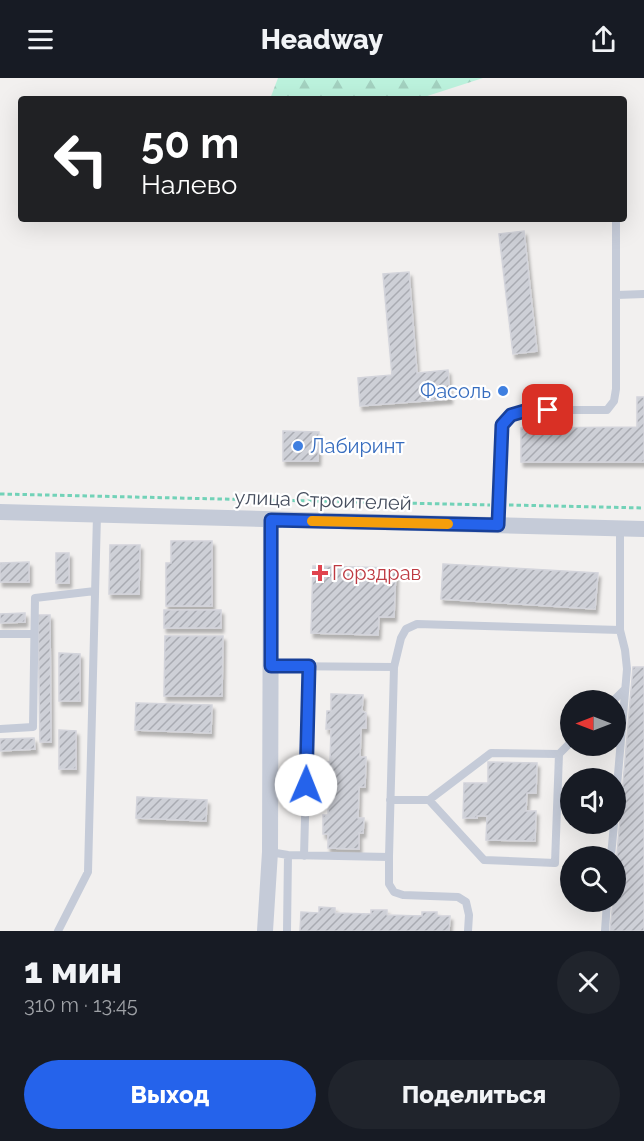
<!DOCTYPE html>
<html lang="ru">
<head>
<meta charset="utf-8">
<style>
	:root { --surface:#171b24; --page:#20242c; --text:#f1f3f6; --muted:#9ea1a6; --accent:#2563eb }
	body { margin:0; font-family:Raleway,sans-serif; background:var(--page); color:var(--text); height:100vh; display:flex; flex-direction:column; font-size:22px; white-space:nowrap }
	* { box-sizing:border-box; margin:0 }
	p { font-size:20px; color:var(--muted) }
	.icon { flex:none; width:33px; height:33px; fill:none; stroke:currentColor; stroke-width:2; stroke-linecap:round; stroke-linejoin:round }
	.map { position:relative; height:853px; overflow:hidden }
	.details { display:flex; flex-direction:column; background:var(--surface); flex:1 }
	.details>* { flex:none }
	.banner { position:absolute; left:18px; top:18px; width:609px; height:126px; border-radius:6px; box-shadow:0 6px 24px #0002; background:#202124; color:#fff; overflow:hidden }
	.needle { width:39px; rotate:270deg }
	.buttons { position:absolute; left:560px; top:612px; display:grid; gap:12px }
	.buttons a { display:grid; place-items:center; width:66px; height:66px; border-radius:50%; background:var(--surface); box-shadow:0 6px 24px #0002; font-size:30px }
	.pin { position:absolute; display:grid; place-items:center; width:51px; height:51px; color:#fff; margin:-26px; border-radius:12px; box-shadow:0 3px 9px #0006 }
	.me { position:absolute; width:66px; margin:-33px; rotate:1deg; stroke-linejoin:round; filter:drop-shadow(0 0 4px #0008) }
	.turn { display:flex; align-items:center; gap:21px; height:126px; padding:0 24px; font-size:27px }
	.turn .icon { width:78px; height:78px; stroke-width:2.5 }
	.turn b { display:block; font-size:42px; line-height:51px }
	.round { display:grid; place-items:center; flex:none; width:63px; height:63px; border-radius:32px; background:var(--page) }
	.overview { display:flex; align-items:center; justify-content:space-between; height:102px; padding:0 24px }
	h1 { font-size:36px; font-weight:800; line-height:45px }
	.cta { display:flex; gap:12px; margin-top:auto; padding:12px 24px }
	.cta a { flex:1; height:69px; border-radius:36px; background:var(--accent); color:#fff; font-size:24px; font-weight:800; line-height:69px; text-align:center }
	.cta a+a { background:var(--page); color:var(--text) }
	header { display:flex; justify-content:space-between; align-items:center; height:78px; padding:0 24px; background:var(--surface); font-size:27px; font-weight:800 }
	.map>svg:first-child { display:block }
	.forest { fill:url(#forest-firs) }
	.building { fill:url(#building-hatch); stroke:#d3d4db; stroke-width:1.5; filter:url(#shadow) }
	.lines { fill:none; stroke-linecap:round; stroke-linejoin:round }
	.path { stroke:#72d2b8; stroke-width:3; stroke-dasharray:4.5 3; stroke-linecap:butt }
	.service { stroke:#c5cbd8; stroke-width:8 }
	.minor { stroke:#c5cbd8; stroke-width:16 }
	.route-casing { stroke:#184099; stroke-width:15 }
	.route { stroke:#2563eb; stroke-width:10 }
	.slow { stroke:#f59e0b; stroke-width:10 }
	.shop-dot { fill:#3f7fe0; stroke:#fff; stroke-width:2 }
	.health-dot { fill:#e0444e; stroke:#fff; stroke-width:2 }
	.labels { text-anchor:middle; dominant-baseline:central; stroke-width:4.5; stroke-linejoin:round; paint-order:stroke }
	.shop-label { font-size:20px; fill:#366cbe; stroke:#fff; text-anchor:end }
	.street-label { font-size:20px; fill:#464e5e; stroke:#fff }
	.health-label { font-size:20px; fill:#be3a42; stroke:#fff; text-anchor:start }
</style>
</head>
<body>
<header><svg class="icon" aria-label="menu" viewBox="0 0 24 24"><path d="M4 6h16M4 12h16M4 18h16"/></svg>Headway<svg class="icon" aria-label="share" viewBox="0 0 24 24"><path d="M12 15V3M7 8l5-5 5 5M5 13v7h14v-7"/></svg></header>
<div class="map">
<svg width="644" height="853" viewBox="0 0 644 853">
	<defs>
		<pattern id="forest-firs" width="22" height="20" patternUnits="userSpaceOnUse" patternTransform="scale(1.5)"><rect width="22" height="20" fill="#bcf2dd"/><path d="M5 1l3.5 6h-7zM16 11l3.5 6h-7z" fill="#a3d1c0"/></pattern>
		<pattern id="building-hatch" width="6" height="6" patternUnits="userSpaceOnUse" patternTransform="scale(1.5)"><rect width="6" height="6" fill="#ced0d7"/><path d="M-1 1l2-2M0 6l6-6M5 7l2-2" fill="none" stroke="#a9abb2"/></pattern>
		<filter id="shadow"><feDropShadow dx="2.5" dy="4.5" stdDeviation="1.5" flood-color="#0004"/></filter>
	</defs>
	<rect width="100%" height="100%" fill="#f2f0ef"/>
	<path class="forest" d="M278,0h205l-65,21h-148z"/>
	<path class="building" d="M524,153l13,120 -24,3 -14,-120z
		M409,194l8,101 31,-3 2,29 -90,7 -2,-28 34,-3 -9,-101z
		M637,319h7v65h-123v-34l116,-1z
		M283,353l36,1 -1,29h-35z
		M171,463h41v65h-46v-43h5z
		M110,467h30l-1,49h-30z
		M56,475h13v30h-13z
		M29,484v20h-29v-19z
		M443,486l155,9 -3,36 -154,-10z
		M313,488l83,2 -2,49h-15l-1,18 -67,-2z
		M164,532h57v18h-57z
		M25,535v9l-25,1v-9z
		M38,537h12l1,127h-11z
		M165,558h58l-1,60h-58z
		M59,575l21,1v47h-21z
		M633,589h11v264h-34l3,-29h2v-24z
		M331,616l32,1 -1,16 4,2v15h-5l-1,29h6l-1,30h-6l-1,31h6l-1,15h-4v16l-31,-1v-14h-5v-19h5l1,-32 -6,-1 1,-20h6l1,-33h-5l1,-18h4z
		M136,625l76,2 -1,28 -76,-3z
		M59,652l17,1v38h-17z
		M34,660l1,11 -35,2v-12z
		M488,684l49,1 -1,30h-9l-1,18h10l-1,30 -49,-1 1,-24h-10v2h-14l1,-35h24z
		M137,719l70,3 -1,21 -70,-3z
		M319,829l16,1v5l36,1v-4h16v5l35,1v-4h15v4h13l-1,15h-149l1,-19 18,1z"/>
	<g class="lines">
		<path class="path" d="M0,416l490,11
			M509,427l135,3"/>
		<path class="service" d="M617,217l27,-1
			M498,448l4,-101 9,-10 17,-5h79l7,-9 2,-12v-170
			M0,556h34
			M394,589l7,-29 5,-9 11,-5 203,6
			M614,622l11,-11
			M0,651l33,-2 2,-129 60,-7
			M390,722h39l62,-47 68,1 11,-11
			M429,722l55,60 71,3 4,-109
			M615,732l12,-141 -2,-19 -5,-20v-101
			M270,774l18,3 101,2 5,-190 -123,-1
			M304,778l5,-190
			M611,778l3,-32
			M389,779v27l5,8 9,3 55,2 8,5 3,13 -1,16
			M58,853l30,-59 9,-357
			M287,853l1,-76
			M605,853l2,-29"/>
		<path class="minor" d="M0,434l644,17
			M265,853l5,-79 1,-332"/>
	</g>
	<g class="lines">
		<g class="route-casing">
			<path id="route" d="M306,707l3,-119h-38v-146l227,5 4,-100 9,-10 17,-5h20"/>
		</g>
		<use href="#route" class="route"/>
		<path class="slow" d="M312,443l136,3"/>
	</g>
	<g class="shop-dot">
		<circle cx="503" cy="313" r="6"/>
		<circle cx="298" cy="368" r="6"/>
	</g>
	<path class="health-dot" d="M317 486h6v6h6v6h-6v6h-6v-6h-6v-6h6z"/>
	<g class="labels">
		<g class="shop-label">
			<text x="491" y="313">Фасоль</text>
			<text x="310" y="368" text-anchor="start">Лабиринт</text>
		</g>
		<g class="street-label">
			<text transform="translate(323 422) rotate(2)">улица Строителей</text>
		</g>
		<g class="health-label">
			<text x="332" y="495">Горздрав</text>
		</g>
	</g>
</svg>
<div class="buttons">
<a><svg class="needle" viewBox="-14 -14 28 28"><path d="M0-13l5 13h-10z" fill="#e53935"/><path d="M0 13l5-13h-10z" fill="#9ea1a6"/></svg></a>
<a><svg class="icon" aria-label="sound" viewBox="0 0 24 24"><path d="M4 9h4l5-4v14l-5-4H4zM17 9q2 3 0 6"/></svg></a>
<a><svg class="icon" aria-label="search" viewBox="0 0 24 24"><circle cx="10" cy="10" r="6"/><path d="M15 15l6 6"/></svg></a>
</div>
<div class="pin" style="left:548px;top:332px;background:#d93025"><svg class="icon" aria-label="arrive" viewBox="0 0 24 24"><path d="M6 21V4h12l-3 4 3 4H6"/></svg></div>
<svg class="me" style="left:306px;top:707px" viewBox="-20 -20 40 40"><circle r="19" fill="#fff"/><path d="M0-13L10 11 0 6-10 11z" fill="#2563eb"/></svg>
<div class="banner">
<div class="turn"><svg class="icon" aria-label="left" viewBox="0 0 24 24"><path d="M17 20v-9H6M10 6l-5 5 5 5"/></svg><div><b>50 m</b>Налево</div></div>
</div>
</div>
<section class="details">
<div class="overview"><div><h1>1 мин</h1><p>310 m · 13:45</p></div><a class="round"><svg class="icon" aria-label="close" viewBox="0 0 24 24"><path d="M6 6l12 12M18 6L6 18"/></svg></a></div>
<div class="cta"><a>Выход</a><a>Поделиться</a></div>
</section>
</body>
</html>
